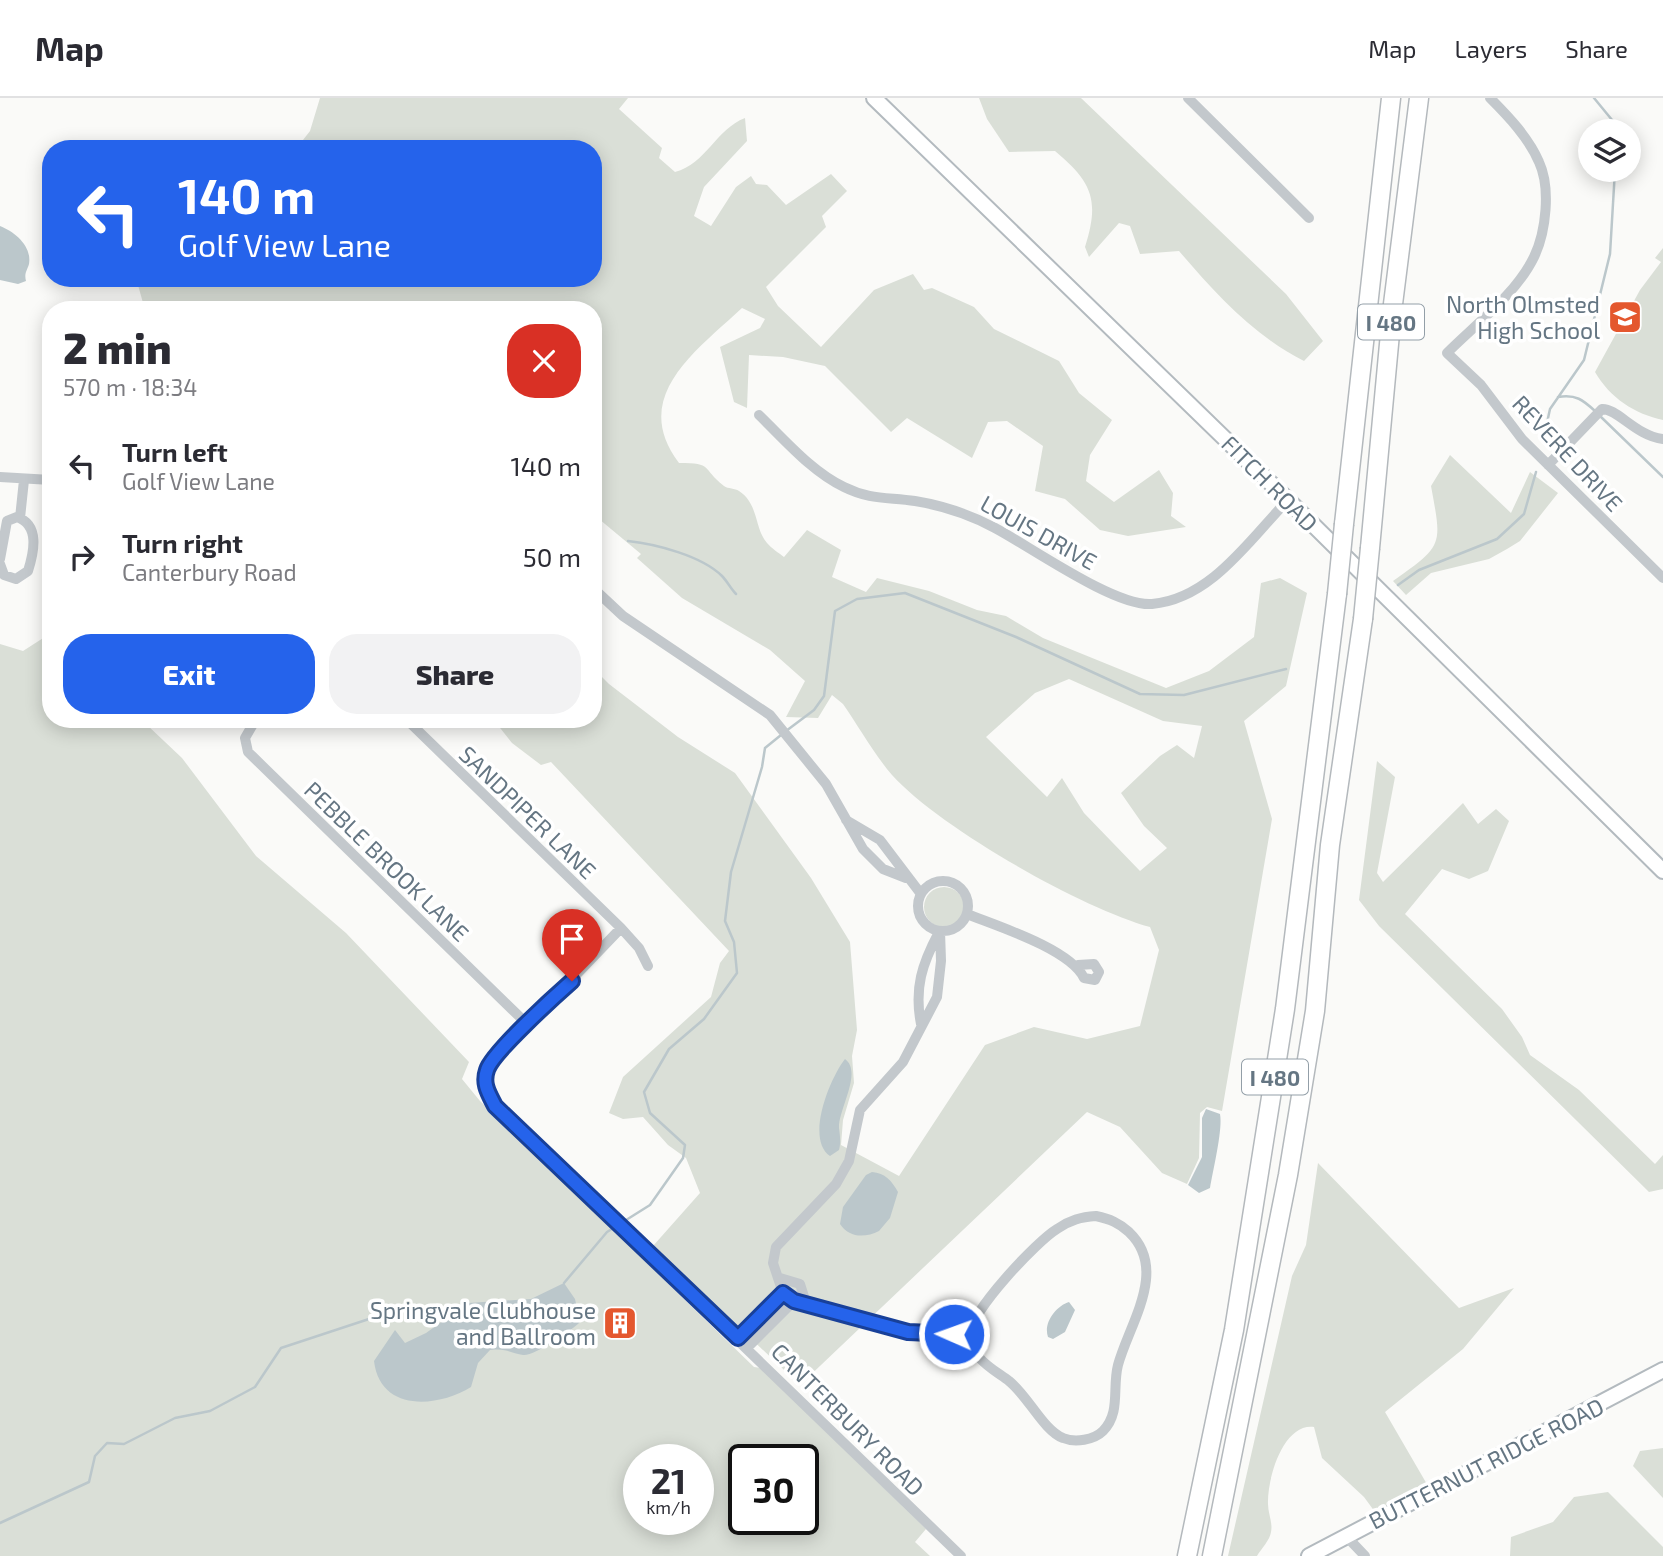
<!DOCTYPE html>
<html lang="en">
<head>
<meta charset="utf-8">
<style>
	:root { --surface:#fff; --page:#f2f2f3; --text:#2b2b33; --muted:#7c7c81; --line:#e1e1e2; --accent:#2563eb }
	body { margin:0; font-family:"Exo 2",sans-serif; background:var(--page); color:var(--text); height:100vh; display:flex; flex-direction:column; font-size:26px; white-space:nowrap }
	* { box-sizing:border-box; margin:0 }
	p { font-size:23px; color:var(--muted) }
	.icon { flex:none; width:38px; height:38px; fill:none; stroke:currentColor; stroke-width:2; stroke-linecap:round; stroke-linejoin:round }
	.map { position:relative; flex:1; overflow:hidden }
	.drawer { position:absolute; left:42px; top:203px; width:560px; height:427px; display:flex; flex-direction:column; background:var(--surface); border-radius:28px; box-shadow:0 4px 18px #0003 }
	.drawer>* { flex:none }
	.guide { position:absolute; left:42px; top:42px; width:560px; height:147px; border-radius:28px; box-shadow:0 4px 18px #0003; background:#2563eb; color:#fff; overflow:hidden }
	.fabs { position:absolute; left:1578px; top:21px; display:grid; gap:14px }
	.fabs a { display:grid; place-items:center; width:63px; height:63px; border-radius:50%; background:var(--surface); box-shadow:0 4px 18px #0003; font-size:35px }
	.speed { position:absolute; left:623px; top:1346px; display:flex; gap:14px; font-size:35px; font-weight:700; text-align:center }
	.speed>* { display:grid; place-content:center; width:91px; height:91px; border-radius:50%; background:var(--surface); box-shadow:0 4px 18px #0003; line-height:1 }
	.speed small { font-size:18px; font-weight:400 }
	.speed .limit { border:4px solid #111; border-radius:10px; background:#fff; color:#111 }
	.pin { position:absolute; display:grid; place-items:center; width:60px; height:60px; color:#fff; margin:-72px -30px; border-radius:50% 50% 50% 0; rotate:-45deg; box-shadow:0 0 7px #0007 }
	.pin .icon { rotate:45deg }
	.me { position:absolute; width:77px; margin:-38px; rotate:272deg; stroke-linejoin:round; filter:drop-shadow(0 0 5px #0008) }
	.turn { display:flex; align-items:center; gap:24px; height:147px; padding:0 21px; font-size:32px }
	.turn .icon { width:91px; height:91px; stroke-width:2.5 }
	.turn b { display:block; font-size:49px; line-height:60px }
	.round { display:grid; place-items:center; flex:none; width:74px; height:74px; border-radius:28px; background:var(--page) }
	.summary { display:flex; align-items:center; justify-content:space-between; height:119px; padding:0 21px }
	h1 { font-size:42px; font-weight:800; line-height:52px }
	.action { display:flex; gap:14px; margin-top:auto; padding:14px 21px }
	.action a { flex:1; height:80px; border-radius:28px; background:var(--accent); color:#fff; font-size:28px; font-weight:800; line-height:80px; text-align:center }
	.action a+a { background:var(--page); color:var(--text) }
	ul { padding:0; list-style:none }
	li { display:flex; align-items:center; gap:21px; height:91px; padding:0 21px }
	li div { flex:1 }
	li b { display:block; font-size:26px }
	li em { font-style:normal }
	header { display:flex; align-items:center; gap:42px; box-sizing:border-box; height:98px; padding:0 35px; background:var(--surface); border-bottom:2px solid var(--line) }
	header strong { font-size:33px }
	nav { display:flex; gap:38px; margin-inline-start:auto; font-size:24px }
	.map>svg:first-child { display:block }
	.green { fill:#dadfd7; fill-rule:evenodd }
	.water { fill:#bbc7cb }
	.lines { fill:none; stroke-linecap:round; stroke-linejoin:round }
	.stream { stroke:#bbc7cb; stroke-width:2.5 }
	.secondary-casing { stroke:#b3babf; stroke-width:18 }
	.highway-casing { stroke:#b4b9bd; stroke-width:21 }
	.street { stroke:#c3c8cc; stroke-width:10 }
	.secondary { stroke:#fff; stroke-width:14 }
	.highway { stroke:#fff; stroke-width:18 }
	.highway-bridge-casing { stroke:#b4b9bd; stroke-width:21; stroke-linecap:butt }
	.highway-bridge { stroke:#fff; stroke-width:18 }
	.route-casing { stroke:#184099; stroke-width:18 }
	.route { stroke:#2563eb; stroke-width:12 }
	.labels { text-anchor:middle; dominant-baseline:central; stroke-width:7; stroke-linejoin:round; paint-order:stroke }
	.shield { fill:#fff; stroke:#939fa8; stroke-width:2 }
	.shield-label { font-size:21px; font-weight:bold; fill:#657683 }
	.poi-label { font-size:23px; fill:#657683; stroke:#fff; text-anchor:end }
	.street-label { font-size:23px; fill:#657683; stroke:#fff }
</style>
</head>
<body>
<header>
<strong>Map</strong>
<nav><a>Map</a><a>Layers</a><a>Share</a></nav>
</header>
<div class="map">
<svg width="1663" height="1458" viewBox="0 0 1663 1458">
	<rect width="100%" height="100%" fill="#fafaf8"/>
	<path class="green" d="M320,0h308l-9,11 43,39 -3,10 16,14c31,-8 41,-43 70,-54l2,23 -43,46 -10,29 17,10 25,-39 15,-11 5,8 11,1 19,20 45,-31 16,17 -25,25 4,11 -60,60 12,19 43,41 53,-57 39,-16 11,16 8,-2 42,19 20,22 65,32 20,32 33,27 -22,35 -4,26 28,21 45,-32 14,23 -2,23 15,11 -58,9 -28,-6 -35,-31 -30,-8 8,-45 -36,-25 -19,1 -16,36 -65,-40 -16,14 -66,-66 -42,-9 -34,-2 -2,53 -13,-6 -14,-55 40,-19 5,-9 -23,-11c-46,43 -113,89 -63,155 35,0 22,5 45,23 4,3 11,2 15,5 20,13 15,37 28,52 4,5 12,10 17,14l23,-27 34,20 -9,27 34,15 11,-14 52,13 48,19 29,6 37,22 123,50 43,-17 45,-34 7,-54 19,-5 27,15 -21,93 -42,35 28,98 -50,292 -15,-4 -7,6 -1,45 -12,26 -25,-11 -42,-46 -33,-15 -287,273 -147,-139 47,-53 -14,-35 -18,-13 -25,-28 -20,2 -14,-6 14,-36 88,-80 9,-34 9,-12 -178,-189 -10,3 -29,-22 -19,-24h100v-51l16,16 69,53 57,36 76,105 39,64 7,88 -5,26 2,27 -11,37 -2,25 58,31 86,-131 49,-18 53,12 53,-13 19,-76 -9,-23c-69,-19 -210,-99 -258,-152 -18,-21 -33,-48 -49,-71l-11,-9 -14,23 -32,-1 19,-36 -35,-31 -88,-52 -45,-40 4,-4 -48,-40v-204h-448l-9,-32h457v-129h-297l14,-18zM1069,581l94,42 39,5 -8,32 -17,-13 -17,11 -39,37 23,33 23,22 -27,23 -56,-58 -22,-35 -15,19 -61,-60 49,-44z
		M979,0h102l205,196 37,47 -19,20c-50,-25 -89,-68 -125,-110l-39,3 -10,-28 -11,-3 -30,34 -4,-10c15,-47 7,-65 -30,-96l-46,1 -22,-33z
		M1663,150v172c-28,-6 -53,-22 -68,-48l45,-82 21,-28 -6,-4z
		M1450,357l61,58 19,-41 28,21 -38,48 -13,8 -18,10 -58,14 -25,22 -13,-14c51,-36 49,-35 38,-95z
		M51,535v86h100l-5,5 36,34 74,98 90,77 123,129 -7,17 18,22 274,266 7,1 165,161 -11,13 15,14h-930v-912l23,7zM639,1362h59v59h-59zM744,1362h59v59h-59z
		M1377,663l18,16 -18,96 6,9 80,-79 15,21 18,-15 13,12 -21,50 -19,8 -27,-10 -37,45 97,95 20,28 8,18 49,35 76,74 8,-9v34l-14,3 -270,-266 -20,-26z
		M924 809a20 20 0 1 1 40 0a20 20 0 1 1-40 0Z
		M1318,1065l141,145 55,-20 -51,61 -78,63 43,74 -53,26 -11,-15 -42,-39 -8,-31c-31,-4 -47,52 -46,77 0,9 5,19 3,28 -1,8 -10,17 -14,24h-29l64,-280 14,-31z
		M1663,1350v50l-30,-32 7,-15z
		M1608,1394l55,55v9h-153l1,-19 42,-15 21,-25z"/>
	<path class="water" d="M0,128c15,6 32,20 29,38 -2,7 -5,9 -3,17l-8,3 -18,-4z
		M845,961c18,13 -7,51 -6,69 1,8 2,14 0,22l-9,6c-25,-17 0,-78 15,-97z
		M1206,1011l14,5c3,15 -7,56 -10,74l-11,5 -11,-8 14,-28v-39z
		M872,1074c13,1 20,9 26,20l-8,26 -11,13c-14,7 -30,7 -39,-7l3,-17 23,-32z
		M564,1185l11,16 5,23c-8,8 -47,35 -57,33 -15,-2 -15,-7 -33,-5l-12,13 -7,24c-34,21 -91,25 -97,-26l21,-31 10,13 21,-10 42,-30 63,-4z
		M1069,1204l6,8 -10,22 -12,7 -5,-2c-5,-14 8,-31 21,-35z"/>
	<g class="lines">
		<path class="stream" d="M1594,0l23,28v5
			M1558,299c18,-3 25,3 37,14
			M1600,318l63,61
			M1543,343l7,-32 34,-49 26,-106 5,-84
			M628,443c28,3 74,15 94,35 5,5 9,13 14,18
			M1398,487l21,-15 78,-31 27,-25 12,-42
			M786,633l28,-21 10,-14 11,-85 22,-12 48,-6 111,44 124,57 44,1 102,-26
			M564,1185l43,-51 43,-27 33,-47 2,-13 -35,-32 -6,-21 25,-43 35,-30 33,-46 -3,-31 -9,-21 6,-49 31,-105 3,-19 16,-13
			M0,1425l89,-41 6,-26 12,-13 17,1 51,-26 35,-7 45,-24 26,-39 91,-30"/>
		<g class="secondary-casing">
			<path id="secondary" d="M874,0l414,402 375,371
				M1309,1458l354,-186"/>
		</g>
		<g class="highway-casing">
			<path id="highway" d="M1344,426l47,-426
				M1370,450l22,-236 27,-214
				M1187,1458l47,-226 51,-321 52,-415
				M1212,1458l76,-381 27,-164 15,-166 33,-226"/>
		</g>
		<path class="street" d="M1188,0l121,120
			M1490,0c18,18 39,40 49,64 12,26 7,70 -5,95 -18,37 -58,67 -87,96l34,32 41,54 141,139
			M759,317c26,25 52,56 85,72 26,13 44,10 71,14 30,5 54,13 80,27 36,19 120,79 157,76 59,-5 98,-65 136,-104
			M1548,367l54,-56c15,-1 34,27 61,30
			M0,379l51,3
			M20,420l4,-38
			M0,461l7,-38 10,-4c23,8 17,35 11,54l-12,8 -12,-4 -4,-11
			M593,490l30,28 147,99 56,69 37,65 20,20 23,9
			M256,621l-11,19 3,14 278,271
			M406,621l215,209 18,20 9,18
			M846,722l34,20 41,54
			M918 808a25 25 0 1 1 50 0a25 25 0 1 1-50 0Z
			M967,816c30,12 103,35 117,64l11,2 4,-8 -5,-8 -16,1
			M621,830l-134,140 -2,17 10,21 466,450
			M921,926c-7,-36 1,-60 18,-92
			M1096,1118c14,3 23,7 33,16 40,38 0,92 -11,133 -6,23 3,48 -15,66 -9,9 -28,12 -40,7 -19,-7 -35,-42 -54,-57 -16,-12 -39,-23 -39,-47 0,-22 67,-93 87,-105 13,-9 24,-12 39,-13z
			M780,1180l20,6 6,19
			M783,1195l-10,-30 3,-16 60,-63 13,-23 11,-51 43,-48 34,-65 4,-36 -1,-30
			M783,1195l11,8 114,31 62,2
			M738,1240l45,-45
			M748,1249l46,-46
			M1346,1438l19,20"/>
		<use href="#secondary" class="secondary"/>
		<use href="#highway" class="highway"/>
		<g class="highway-bridge-casing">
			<path id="highway-bridge" d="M1337,496l7,-70
				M1363,521l7,-71"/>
		</g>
		<use href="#highway-bridge" class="highway-bridge"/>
	</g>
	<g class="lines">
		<g class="route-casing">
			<path id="route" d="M572,883c-17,15 -80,72 -85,89 -5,14 2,24 8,36l243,232 45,-45 11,8 114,31 46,2"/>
		</g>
		<use href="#route" class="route"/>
	</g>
	<defs>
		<g id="school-square" transform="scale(1.75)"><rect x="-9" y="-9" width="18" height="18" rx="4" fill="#e4572e" stroke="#fff"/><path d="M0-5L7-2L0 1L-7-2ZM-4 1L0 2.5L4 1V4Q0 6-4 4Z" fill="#fff"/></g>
		<g id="building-square" transform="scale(1.75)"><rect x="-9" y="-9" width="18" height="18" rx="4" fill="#e4572e" stroke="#fff"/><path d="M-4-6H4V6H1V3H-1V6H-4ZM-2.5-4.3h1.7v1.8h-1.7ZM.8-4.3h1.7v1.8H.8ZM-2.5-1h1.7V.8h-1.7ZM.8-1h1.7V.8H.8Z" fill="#fff"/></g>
	</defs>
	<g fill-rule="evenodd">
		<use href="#school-square" x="1625" y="219"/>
		<use href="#building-square" x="620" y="1225"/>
	</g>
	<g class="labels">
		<g class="shield">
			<rect x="1358" y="206.5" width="66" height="35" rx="5"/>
			<rect x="1242" y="961.5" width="66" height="35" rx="5"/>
		</g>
		<g class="shield-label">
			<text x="1391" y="224">I 480</text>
			<text x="1275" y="979">I 480</text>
		</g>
		<g class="poi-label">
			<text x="1600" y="206">North Olmsted<tspan x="1600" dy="26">High School</tspan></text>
			<text x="596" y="1212">Springvale Clubhouse<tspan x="596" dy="26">and Ballroom</tspan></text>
		</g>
		<g class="street-label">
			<text transform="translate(1568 355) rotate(47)">REVERE DRIVE</text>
			<text transform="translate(1270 385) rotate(45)">FITCH ROAD</text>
			<text transform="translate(1039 434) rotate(29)">LOUIS DRIVE</text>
			<text transform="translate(528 714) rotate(44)">SANDPIPER LANE</text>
			<text transform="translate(387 763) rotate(44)">PEBBLE BROOK LANE</text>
			<text transform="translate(848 1321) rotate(45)">CANTERBURY ROAD</text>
			<text transform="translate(1486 1365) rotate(-27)">BUTTERNUT RIDGE ROAD</text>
		</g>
	</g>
</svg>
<div class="fabs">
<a><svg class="icon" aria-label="layers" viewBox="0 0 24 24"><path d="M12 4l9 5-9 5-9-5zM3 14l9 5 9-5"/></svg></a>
</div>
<div class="speed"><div>21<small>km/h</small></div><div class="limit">30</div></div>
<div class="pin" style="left:572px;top:883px;background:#d93025"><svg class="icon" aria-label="arrive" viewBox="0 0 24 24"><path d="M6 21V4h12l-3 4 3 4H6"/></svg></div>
<svg class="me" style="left:954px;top:1236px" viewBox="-20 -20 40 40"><circle r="17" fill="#2563eb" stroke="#fff" stroke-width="3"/><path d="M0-11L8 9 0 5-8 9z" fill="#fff"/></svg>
<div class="guide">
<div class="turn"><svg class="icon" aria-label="left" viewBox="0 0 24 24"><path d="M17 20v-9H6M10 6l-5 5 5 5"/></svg><div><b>140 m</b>Golf View Lane</div></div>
</div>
<section class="drawer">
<div class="summary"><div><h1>2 min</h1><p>570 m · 18:34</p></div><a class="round" style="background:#d93025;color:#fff"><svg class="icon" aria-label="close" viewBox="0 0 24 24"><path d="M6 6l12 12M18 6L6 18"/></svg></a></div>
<ul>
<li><svg class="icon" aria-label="left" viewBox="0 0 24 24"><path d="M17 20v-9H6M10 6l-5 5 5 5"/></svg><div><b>Turn left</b><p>Golf View Lane</p></div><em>140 m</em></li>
<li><svg class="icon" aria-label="right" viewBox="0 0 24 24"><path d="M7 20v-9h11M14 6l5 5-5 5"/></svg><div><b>Turn right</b><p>Canterbury Road</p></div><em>50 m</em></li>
</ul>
<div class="action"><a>Exit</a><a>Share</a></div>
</section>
</div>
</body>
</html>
